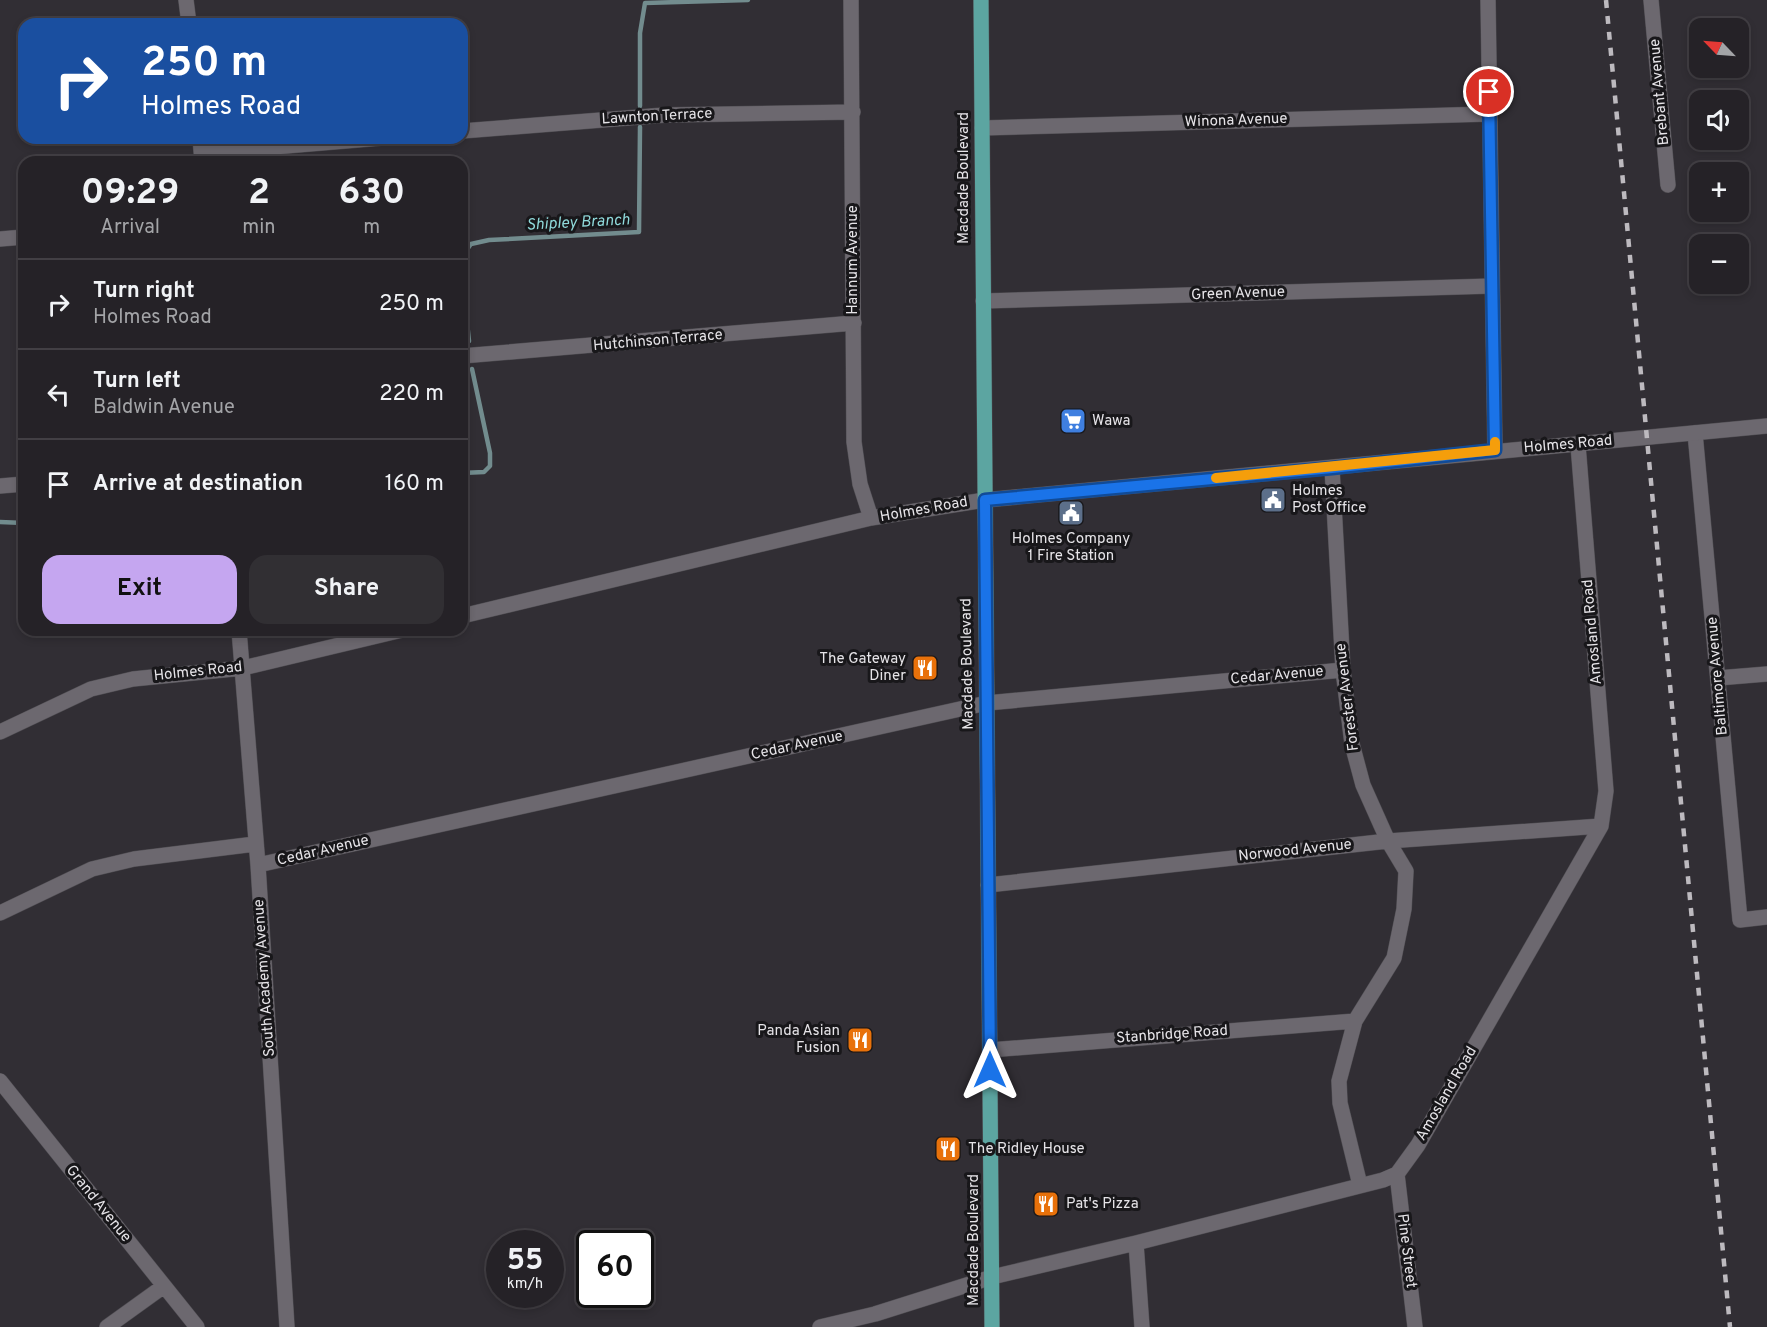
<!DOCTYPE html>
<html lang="en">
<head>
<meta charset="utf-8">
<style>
	:root { --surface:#252227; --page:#312f33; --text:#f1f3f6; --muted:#a3a4a7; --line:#423f44; --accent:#c5a6f0 }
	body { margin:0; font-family:Overpass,sans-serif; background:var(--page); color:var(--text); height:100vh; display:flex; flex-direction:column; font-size:22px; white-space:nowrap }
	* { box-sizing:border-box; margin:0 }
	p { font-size:20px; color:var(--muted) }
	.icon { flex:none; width:33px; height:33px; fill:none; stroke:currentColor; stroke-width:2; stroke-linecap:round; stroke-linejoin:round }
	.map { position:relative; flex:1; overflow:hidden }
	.sheet { position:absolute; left:18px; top:156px; width:450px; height:480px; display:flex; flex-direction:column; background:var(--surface); border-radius:18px; box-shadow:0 3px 9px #0003,0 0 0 2px var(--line) }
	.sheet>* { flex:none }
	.top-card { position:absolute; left:18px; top:18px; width:450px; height:126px; border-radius:18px; box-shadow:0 3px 9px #0003,0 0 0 2px var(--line); background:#1a4fa0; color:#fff; overflow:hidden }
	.needle { width:39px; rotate:295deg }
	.tools { position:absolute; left:1689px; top:18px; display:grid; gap:12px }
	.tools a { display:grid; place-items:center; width:60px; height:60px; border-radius:12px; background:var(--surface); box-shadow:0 3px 9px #0003,0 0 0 2px var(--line); font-size:30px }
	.speed { position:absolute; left:486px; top:1230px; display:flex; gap:12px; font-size:30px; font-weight:700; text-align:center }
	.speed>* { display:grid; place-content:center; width:78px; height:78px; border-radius:50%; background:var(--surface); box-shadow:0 3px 9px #0003,0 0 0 2px var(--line); line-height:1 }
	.speed small { font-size:15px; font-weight:400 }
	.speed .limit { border:3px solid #111; border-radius:9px; background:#fff; color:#111 }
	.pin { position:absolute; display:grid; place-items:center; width:51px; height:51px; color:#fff; margin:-26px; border:3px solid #fff; border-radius:50%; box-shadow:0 2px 6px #0007 }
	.me { position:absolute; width:66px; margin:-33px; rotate:0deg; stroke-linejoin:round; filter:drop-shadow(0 0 4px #0008) }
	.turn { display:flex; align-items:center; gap:21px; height:126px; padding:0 24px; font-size:27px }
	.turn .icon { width:78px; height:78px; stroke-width:2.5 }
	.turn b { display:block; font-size:42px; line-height:51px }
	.eta { display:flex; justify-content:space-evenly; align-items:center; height:102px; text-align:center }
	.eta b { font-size:36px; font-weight:700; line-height:42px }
	.primary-button { display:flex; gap:12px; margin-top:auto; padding:12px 24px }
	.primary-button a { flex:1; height:69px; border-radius:18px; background:var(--accent); color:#111; font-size:24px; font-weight:700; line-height:69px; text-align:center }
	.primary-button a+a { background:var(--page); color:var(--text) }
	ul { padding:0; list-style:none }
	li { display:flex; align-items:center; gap:18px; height:90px; padding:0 24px; border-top:2px solid var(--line) }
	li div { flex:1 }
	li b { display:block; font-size:22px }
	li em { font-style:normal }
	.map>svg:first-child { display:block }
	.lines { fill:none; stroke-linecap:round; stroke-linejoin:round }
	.stream { stroke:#728c8e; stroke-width:4.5 }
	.street-casing { stroke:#4e4c51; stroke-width:16 }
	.secondary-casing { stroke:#4e4c51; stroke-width:16 }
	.primary-casing { stroke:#4e4c51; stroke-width:16 }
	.street { stroke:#6c686f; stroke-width:15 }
	.secondary { stroke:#6c686f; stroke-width:15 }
	.primary { stroke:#5ca5a1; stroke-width:15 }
	.rail { stroke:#bdbabf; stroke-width:4.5; stroke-dasharray:8 8; stroke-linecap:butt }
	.route-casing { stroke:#114b97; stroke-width:15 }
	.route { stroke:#1a73e8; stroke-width:10 }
	.slow { stroke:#f59e0b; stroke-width:10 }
	.labels { text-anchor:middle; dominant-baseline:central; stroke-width:6; stroke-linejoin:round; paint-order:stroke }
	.street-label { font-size:15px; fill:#e6e4e8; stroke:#18171a }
	.poi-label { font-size:15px; fill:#e6e4e8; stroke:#18171a; text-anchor:start }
	.water-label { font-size:16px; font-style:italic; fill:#8fd9da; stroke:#18171a }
</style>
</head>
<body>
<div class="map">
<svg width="1767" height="1327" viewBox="0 0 1767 1327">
	<rect width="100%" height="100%" fill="#312e34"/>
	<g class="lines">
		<path class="stream" d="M640,106v-73l5,-30 103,-3
			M462,264l1,-9 8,-11 18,-4 150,-8 1,-105
			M462,275l7,66
			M462,473l22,-1 6,-6v-13l-18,-84
			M0,522l24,1"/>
		<g class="street-casing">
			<path id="street" d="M186,0l3,24
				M851,0l3,442 6,42 11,34
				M1488,0l7,450
				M1651,0l17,185
				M982,128l507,-14
				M462,131l203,-16 188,-3
				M200,138l2,24
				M202,153l179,-15
				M0,239l24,-2
				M983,301l509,-15
				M462,356l392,-33
				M1695,433l45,487 27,-3
				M1332,468l11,202 9,74 11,41 25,56 18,30 -2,38 -10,49 -39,63 -16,60 1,22 20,82
				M0,486l24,-2
				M462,616l409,-98 114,-18
				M239,630l19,235 29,462
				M1718,678l49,-4
				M0,732l91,-43 42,-10 110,-11 159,-38
				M258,865l729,-162 356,-33
				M988,885l400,-44 213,-15
				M0,913l92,-44 42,-10 121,-15
				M990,1050l365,-29
				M0,1081l197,246
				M1397,1174l18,153
				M1136,1243l6,84
				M107,1327l57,-41
				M820,1327l55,-13 117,-37 144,-34 247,-63 14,-6 21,-29 183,-319 5,-35 -28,-346"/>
		</g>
		<g class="secondary-casing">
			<path id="secondary" d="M985,500l782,-74"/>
		</g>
		<g class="primary-casing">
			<path id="primary" d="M981,0l11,1327"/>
		</g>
		<use href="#street" class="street"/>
		<use href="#secondary" class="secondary"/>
		<use href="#primary" class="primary"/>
		<path class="rail" d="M1606,0l124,1327"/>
	</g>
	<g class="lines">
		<g class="route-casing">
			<path id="route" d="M990,1070l-5,-570 347,-32 163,-18 -6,-358"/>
		</g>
		<use href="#route" class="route"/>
		<path class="slow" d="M1216,478l279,-28v-8"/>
	</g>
	<defs>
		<g id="supermarket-square" transform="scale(1.35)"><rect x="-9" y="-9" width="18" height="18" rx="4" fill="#3f7fe0" stroke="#18171a"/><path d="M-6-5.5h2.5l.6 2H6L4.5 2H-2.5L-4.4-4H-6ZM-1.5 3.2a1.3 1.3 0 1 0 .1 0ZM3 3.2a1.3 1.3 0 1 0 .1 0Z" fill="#fff"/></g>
		<g id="civic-square" transform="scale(1.35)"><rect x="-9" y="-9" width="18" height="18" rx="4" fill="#5c6f8a" stroke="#18171a"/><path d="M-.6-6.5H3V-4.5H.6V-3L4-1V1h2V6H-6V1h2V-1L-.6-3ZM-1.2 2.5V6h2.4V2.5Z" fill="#fff"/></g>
		<g id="restaurant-square" transform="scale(1.35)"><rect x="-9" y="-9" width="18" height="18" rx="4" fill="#e8710a" stroke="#18171a"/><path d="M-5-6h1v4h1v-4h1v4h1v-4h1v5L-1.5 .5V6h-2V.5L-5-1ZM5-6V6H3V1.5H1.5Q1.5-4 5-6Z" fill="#fff"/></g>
	</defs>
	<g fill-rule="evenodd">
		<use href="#supermarket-square" x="1073" y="421"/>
		<use href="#civic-square" x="1273" y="500"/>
		<use href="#civic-square" x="1071" y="513"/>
		<use href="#restaurant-square" x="925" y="668"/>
		<use href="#restaurant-square" x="860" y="1040"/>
		<use href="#restaurant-square" x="948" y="1149"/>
		<use href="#restaurant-square" x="1046" y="1204"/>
	</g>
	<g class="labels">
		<g class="street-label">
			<text transform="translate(1660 92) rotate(-95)">Brebant Avenue</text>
			<text transform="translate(657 117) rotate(-3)">Lawnton Terrace</text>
			<text transform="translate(1236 121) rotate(-2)">Winona Avenue</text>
			<text transform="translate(964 178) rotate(-90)">Macdade Boulevard</text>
			<text transform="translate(853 260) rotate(-90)">Hannum Avenue</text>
			<text transform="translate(1238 294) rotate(-2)">Green Avenue</text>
			<text transform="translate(658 341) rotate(-5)">Hutchinson Terrace</text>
			<text transform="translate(1568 445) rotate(-5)">Holmes Road</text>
			<text transform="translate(924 510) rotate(-10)">Holmes Road</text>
			<text transform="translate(1593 632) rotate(-95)">Amosland Road</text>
			<text transform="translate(968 664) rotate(-91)">Macdade Boulevard</text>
			<text transform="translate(198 672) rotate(-6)">Holmes Road</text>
			<text transform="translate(1277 676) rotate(-5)">Cedar Avenue</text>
			<text transform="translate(1718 676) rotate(-95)">Baltimore Avenue</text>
			<text transform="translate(1348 697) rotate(-97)">Forester Avenue</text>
			<text transform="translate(797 746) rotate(-12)">Cedar Avenue</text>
			<text transform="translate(323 851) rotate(-13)">Cedar Avenue</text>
			<text transform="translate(1295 851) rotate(-6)">Norwood Avenue</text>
			<text transform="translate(265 978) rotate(-94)">South Academy Avenue</text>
			<text transform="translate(1172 1035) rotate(-4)">Stanbridge Road</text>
			<text transform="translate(1447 1094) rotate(-60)">Amosland Road</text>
			<text transform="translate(98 1204) rotate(51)">Grand Avenue</text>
			<text transform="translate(974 1240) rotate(-90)">Macdade Boulevard</text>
			<text transform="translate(1406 1251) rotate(83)">Pine Street</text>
		</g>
		<g class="poi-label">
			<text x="1092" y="421">Wawa</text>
			<text x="1292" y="491">Holmes<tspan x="1292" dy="17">Post Office</tspan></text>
			<text x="1071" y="539" text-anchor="middle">Holmes Company<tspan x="1071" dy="17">1 Fire Station</tspan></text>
			<text x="906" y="659" text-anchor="end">The Gateway<tspan x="906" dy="17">Diner</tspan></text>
			<text x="840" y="1031" text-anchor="end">Panda Asian<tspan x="840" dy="17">Fusion</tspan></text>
			<text x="968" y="1149">The Ridley House</text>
			<text x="1066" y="1204">Pat's Pizza</text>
		</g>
		<g class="water-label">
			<text transform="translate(578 223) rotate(-3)">Shipley Branch</text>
		</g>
	</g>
</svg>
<div class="tools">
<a><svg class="needle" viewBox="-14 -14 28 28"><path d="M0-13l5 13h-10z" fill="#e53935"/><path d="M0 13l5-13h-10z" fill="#a3a4a7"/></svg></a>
<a><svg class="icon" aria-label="sound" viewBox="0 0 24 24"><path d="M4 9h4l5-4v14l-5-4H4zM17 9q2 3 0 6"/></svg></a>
<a>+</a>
<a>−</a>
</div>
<div class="speed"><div>55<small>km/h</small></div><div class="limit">60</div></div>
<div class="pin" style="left:1489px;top:92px;background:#d93025"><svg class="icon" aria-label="arrive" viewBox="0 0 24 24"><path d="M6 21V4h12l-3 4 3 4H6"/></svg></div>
<svg class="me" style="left:990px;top:1070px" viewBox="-20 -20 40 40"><path d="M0-17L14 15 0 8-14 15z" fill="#1a73e8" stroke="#fff" stroke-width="4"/></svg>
<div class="top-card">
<div class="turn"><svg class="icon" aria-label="right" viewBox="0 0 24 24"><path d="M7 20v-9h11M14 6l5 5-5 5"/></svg><div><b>250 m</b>Holmes Road</div></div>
</div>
<section class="sheet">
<div class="eta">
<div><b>09:29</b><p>Arrival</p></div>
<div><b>2</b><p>min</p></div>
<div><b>630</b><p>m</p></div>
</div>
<ul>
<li><svg class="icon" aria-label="right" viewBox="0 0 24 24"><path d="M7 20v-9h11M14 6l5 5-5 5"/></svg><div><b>Turn right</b><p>Holmes Road</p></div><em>250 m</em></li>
<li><svg class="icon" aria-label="left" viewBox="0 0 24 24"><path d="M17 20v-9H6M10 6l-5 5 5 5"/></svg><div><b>Turn left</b><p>Baldwin Avenue</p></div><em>220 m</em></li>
<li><svg class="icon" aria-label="arrive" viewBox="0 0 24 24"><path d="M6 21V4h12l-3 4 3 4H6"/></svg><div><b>Arrive at destination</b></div><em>160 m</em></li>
</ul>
<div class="primary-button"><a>Exit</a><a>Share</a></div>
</section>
</div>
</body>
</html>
